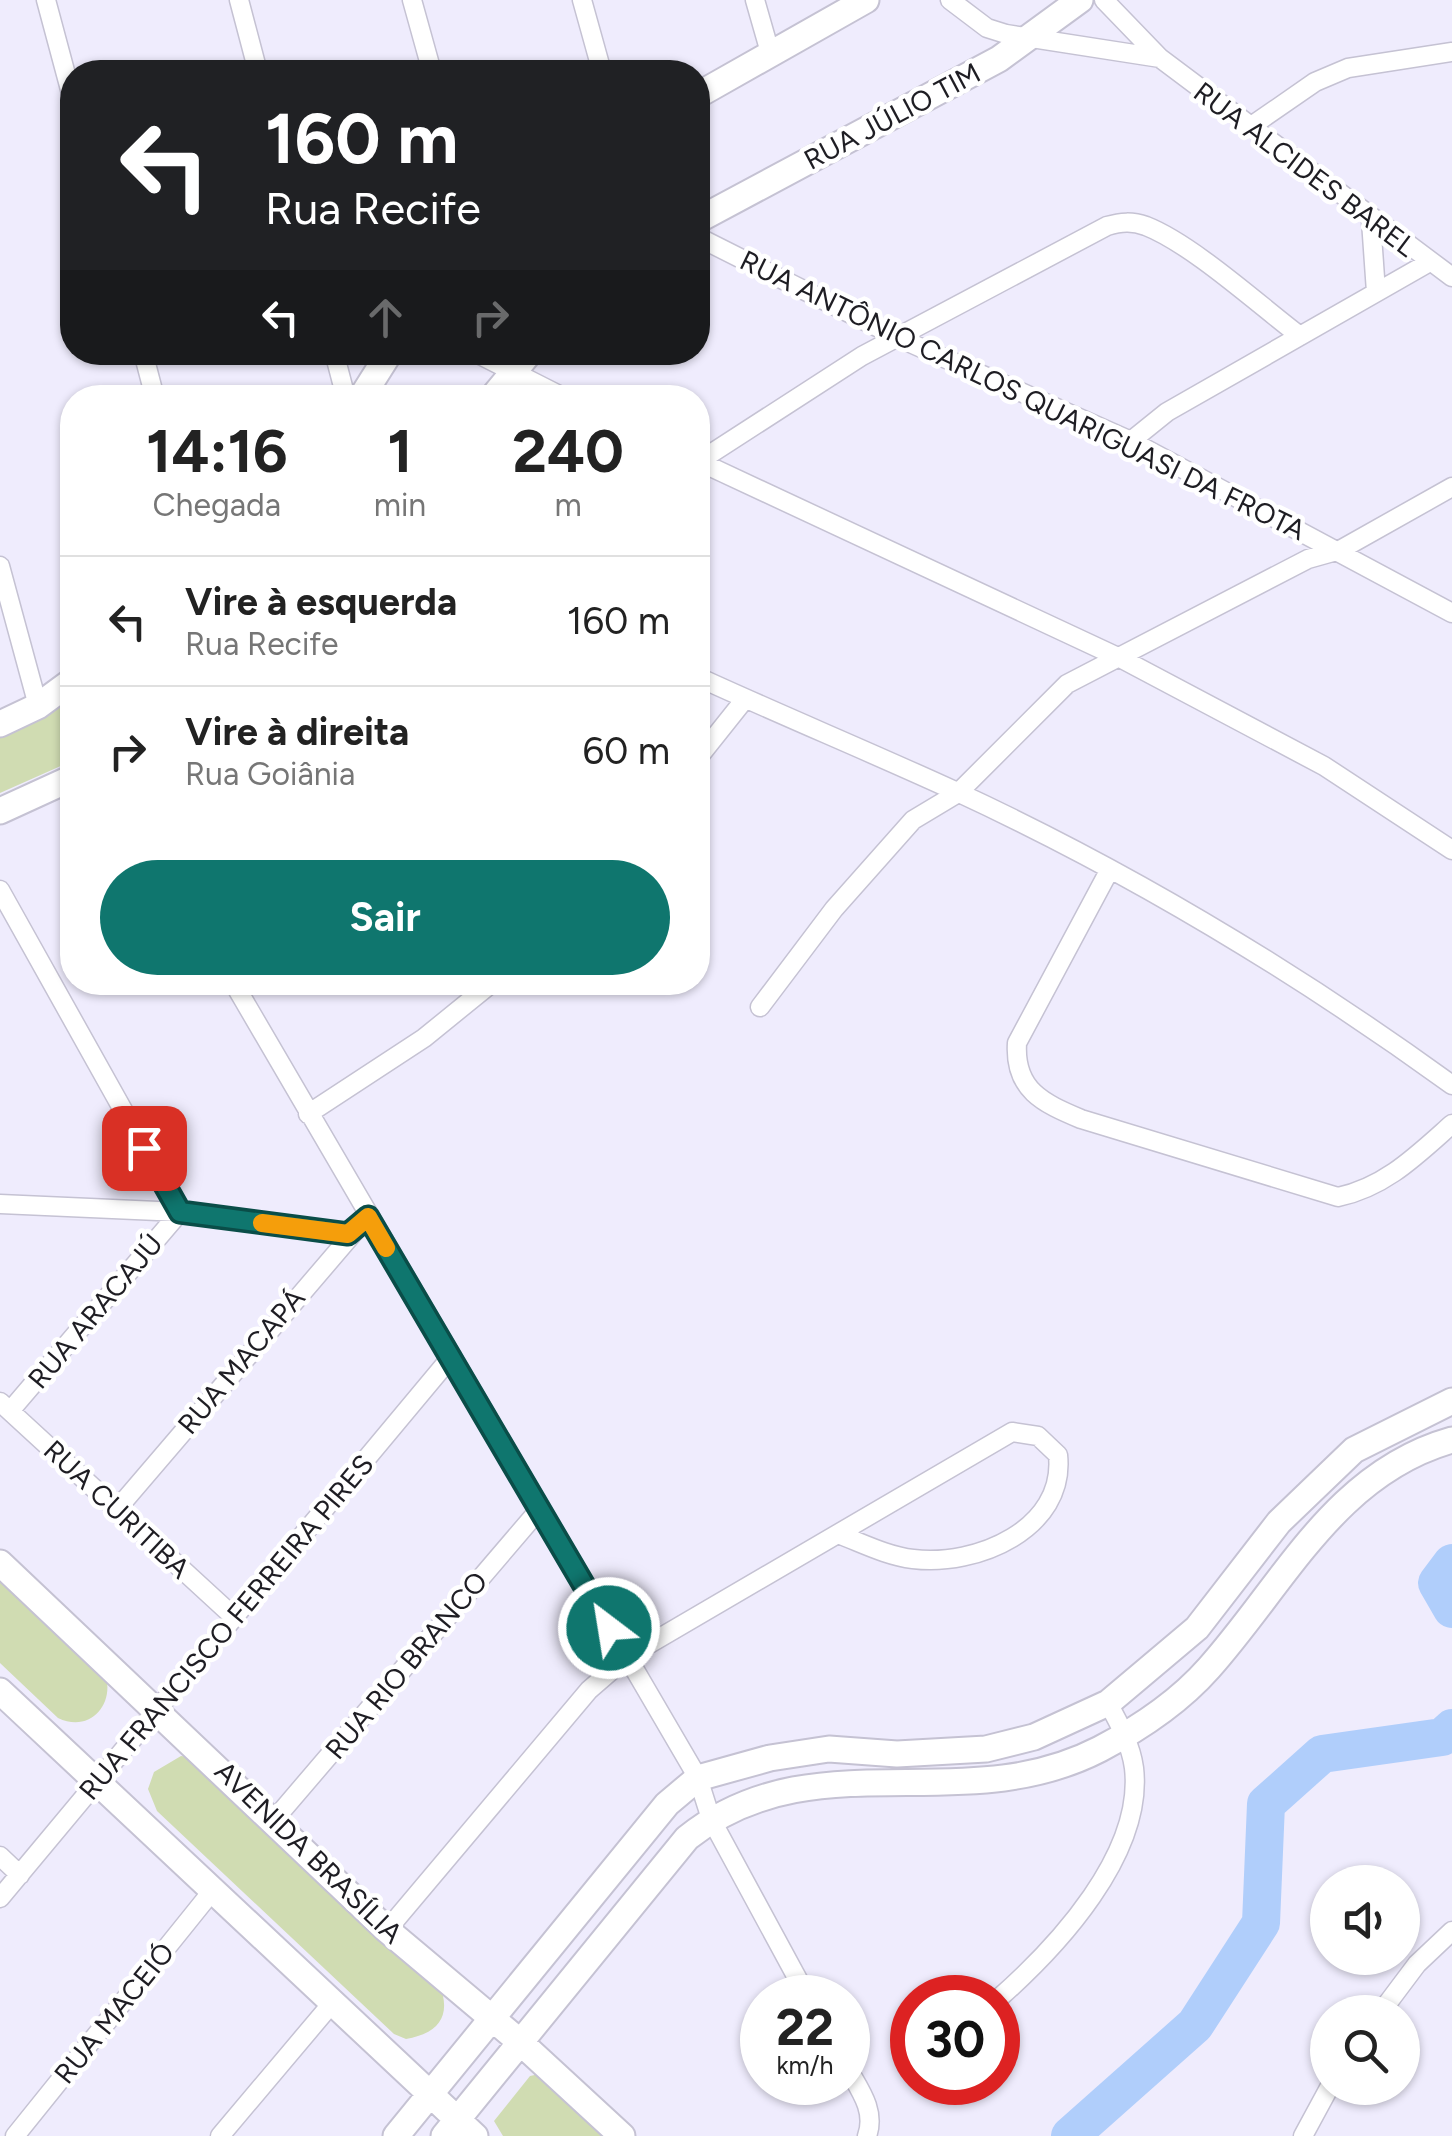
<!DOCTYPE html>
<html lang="pt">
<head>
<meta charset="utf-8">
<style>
	:root { --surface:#fff; --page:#f2f2f2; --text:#222; --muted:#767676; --line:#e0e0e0; --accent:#0f766e }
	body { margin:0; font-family:Figtree,sans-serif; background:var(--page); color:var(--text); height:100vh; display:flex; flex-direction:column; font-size:38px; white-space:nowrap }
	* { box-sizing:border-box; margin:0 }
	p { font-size:32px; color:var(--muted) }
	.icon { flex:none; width:55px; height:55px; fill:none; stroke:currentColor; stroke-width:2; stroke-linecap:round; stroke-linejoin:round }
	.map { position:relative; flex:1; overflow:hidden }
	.sheet { position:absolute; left:60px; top:385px; width:650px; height:610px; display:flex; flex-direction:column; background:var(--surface); border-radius:40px; box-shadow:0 2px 8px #0004 }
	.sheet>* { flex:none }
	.guide { position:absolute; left:60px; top:60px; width:650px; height:305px; border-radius:40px; box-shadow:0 2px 8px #0004; background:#202124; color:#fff; overflow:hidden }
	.fabs { position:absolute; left:1310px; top:1865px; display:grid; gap:20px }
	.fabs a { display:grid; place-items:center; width:110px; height:110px; border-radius:50%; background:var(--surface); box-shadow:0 2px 8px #0004; font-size:50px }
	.speed { position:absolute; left:740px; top:1975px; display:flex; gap:20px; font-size:50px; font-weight:700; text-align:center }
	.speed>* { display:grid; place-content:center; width:130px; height:130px; border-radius:50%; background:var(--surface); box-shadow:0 2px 8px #0004; line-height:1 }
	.speed small { font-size:25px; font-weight:400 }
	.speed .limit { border:15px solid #d22; background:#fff; color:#111 }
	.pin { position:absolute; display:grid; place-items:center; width:85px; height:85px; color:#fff; margin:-42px; border-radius:20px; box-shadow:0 5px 15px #0006 }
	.me { position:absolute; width:110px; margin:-55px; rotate:329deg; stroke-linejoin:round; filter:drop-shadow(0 0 8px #0008) }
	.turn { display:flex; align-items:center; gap:35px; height:210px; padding:0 40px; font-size:45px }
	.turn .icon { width:130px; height:130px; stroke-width:2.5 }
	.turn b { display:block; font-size:70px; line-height:85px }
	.lanes { display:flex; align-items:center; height:95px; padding:0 40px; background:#0003; justify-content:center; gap:50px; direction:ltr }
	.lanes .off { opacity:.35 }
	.eta { display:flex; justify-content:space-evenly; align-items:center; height:170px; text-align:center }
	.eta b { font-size:60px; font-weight:700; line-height:70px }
	.cta { display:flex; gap:20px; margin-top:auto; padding:20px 40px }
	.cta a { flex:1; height:115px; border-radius:60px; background:var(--accent); color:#fff; font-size:40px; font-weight:700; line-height:115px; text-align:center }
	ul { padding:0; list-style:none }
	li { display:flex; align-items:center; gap:30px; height:130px; padding:0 40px; border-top:2px solid var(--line) }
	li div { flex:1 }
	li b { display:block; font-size:38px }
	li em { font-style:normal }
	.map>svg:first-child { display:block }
	.green { fill:#d0dcb2 }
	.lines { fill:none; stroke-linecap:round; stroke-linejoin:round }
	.river { stroke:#b0cefb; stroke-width:38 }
	.street-casing { stroke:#c5c2d3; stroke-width:21 }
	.secondary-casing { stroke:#c5c2d3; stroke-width:29 }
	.street { stroke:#fff; stroke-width:18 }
	.secondary { stroke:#fff; stroke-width:25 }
	.route-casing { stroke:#0a4d48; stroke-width:25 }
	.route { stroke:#0f766e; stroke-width:18 }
	.slow { stroke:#f59e0b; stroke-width:18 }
	.labels { text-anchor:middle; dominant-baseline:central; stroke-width:9; stroke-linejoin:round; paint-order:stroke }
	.street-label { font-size:28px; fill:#1e1d23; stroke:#fff }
</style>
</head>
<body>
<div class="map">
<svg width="1452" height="2136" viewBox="0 0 1452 2136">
	<rect width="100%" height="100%" fill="#efecfd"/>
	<path class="green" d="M72,688v73l-72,32v-59z
		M0,1573l104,98c13,31 -13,63 -46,47l-58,-55z
		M181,1756l14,2 244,225c13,32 1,50 -33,56l-12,-5 -237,-223 -9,-22 6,-17z
		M544,2073l74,63h-115l-9,-15 36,-45z"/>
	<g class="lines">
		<path class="river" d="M1452,1563l-15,20 15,26
			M1070,2136l125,-111 66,-102 5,-119 56,-50 120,-17 10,-9"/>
		<g class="street-casing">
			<path id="street" d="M46,0l26,97
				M239,0l19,72
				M412,0l20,72
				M582,0l20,72
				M755,0l16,56
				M950,0l37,28 19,6 154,24
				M1104,0l56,58 292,219
				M1250,127l65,-45 33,-14 104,-16
				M1371,221l5,71
				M698,237l201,101 232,103 321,172
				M143,352l12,46
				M334,352l12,46
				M474,352l91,46
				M1131,441l36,-29 261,-149
				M698,461l424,198 202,107 128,84
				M698,462l164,-106 245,-130c14,-4 25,-5 39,0 46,18 113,79 154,110
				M0,566l38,140
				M698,677c85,39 172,75 257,114 175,81 341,181 497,294
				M698,758l47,-59
				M1109,871l-92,172c-3,47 26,60 64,76l257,78c47,-10 78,-41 114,-73
				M0,890l180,322 -170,199
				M233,982l465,796 13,41 97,179
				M760,1007l74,-98 79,-89 45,-27 109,-109 241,-125 32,-9 112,-63
				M308,1114l116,-76 69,-56
				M0,1204l180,8 168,22
				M0,1402l234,215
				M118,1508l249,-291
				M274,1820l264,-309
				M0,1856l20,19
				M0,1898l452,-542
				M387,1930l202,-240 38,-33 385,-225 26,4 20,19c8,74 -82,112 -145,104 -26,-3 -51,-16 -75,-25
				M998,1999c59,-52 146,-145 136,-231 -3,-23 -15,-45 -26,-65
				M1381,2012l36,-48 35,-33
				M848,2069c12,21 28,42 19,67
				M15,2136l198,-246
				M220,2136l113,-134
				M1303,2136l26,-48"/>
		</g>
		<g class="secondary-casing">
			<path id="secondary" d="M698,95l168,-95
				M698,220l301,-161 81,-59
				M361,398l29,-46
				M492,398l38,-46
				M0,724l38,-18 34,-25
				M0,811l72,-33
				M0,1563l387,367 132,111 103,95
				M0,1691l475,445
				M396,2136l271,-332 31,-26 72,-20 59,-9 68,5 89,-5 48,-12 74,-34 89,-75 82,-106 75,-72 98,-49
				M444,2136l243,-298c127,-101 274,-17 413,-89 40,-21 79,-47 109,-81 75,-84 126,-195 243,-228"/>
		</g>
		<use href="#street" class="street"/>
		<use href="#secondary" class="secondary"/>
	</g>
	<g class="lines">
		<g class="route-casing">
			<path id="route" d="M144,1148l36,64 168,22 20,-17 241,411"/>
		</g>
		<use href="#route" class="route"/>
		<path class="slow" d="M262,1223l86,11 20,-17 18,31"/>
	</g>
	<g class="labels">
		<g class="street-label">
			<text transform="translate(892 116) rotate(-28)">RUA JÚLIO TIM</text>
			<text transform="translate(1305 169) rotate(37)">RUA ALCIDES BAREL</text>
			<text transform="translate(1023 395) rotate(26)">RUA ANTÔNIO CARLOS QUARIGUASI DA FROTA</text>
			<text transform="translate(95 1311) rotate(-50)">RUA ARACAJÚ</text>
			<text transform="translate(241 1361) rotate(-50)">RUA MACAPÁ</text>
			<text transform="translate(117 1509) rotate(43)">RUA CURITIBA</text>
			<text transform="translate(226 1627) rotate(-50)">RUA FRANCISCO FERREIRA PIRES</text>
			<text transform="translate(406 1665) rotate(-50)">RUA RIO BRANCO</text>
			<text transform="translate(309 1852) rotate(44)">AVENIDA BRASÍLIA</text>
			<text transform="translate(114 2013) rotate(-51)">RUA MACEIÓ</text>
		</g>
	</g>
</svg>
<div class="fabs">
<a><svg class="icon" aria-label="sound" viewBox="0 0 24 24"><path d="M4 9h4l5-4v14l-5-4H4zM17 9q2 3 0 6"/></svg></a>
<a><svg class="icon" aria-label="search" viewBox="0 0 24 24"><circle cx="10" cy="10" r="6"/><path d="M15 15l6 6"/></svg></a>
</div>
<div class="speed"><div>22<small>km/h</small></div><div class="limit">30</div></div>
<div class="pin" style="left:144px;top:1148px;background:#d93025"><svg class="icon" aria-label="arrive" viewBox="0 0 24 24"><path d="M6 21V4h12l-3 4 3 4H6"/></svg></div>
<svg class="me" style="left:609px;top:1628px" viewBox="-20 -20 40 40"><circle r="17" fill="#0f766e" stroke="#fff" stroke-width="3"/><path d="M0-11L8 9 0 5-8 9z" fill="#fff"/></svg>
<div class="guide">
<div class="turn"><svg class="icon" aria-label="left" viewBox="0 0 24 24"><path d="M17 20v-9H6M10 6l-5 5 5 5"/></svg><div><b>160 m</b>Rua Recife</div></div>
<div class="lanes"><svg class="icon" aria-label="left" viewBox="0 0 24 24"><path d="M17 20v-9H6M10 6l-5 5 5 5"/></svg><svg class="icon off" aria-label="ahead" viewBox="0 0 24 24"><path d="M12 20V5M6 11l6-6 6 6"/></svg><svg class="icon off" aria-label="right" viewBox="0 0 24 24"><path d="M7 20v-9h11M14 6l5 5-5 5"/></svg></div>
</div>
<section class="sheet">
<div class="eta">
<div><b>14:16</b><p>Chegada</p></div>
<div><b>1</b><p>min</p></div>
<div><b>240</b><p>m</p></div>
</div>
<ul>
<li><svg class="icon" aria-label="left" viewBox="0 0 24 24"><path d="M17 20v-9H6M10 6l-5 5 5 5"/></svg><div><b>Vire à esquerda</b><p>Rua Recife</p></div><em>160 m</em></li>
<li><svg class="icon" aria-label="right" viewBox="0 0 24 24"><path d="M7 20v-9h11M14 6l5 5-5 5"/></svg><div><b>Vire à direita</b><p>Rua Goiânia</p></div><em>60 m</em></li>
</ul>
<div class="cta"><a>Sair</a></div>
</section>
</div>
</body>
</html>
